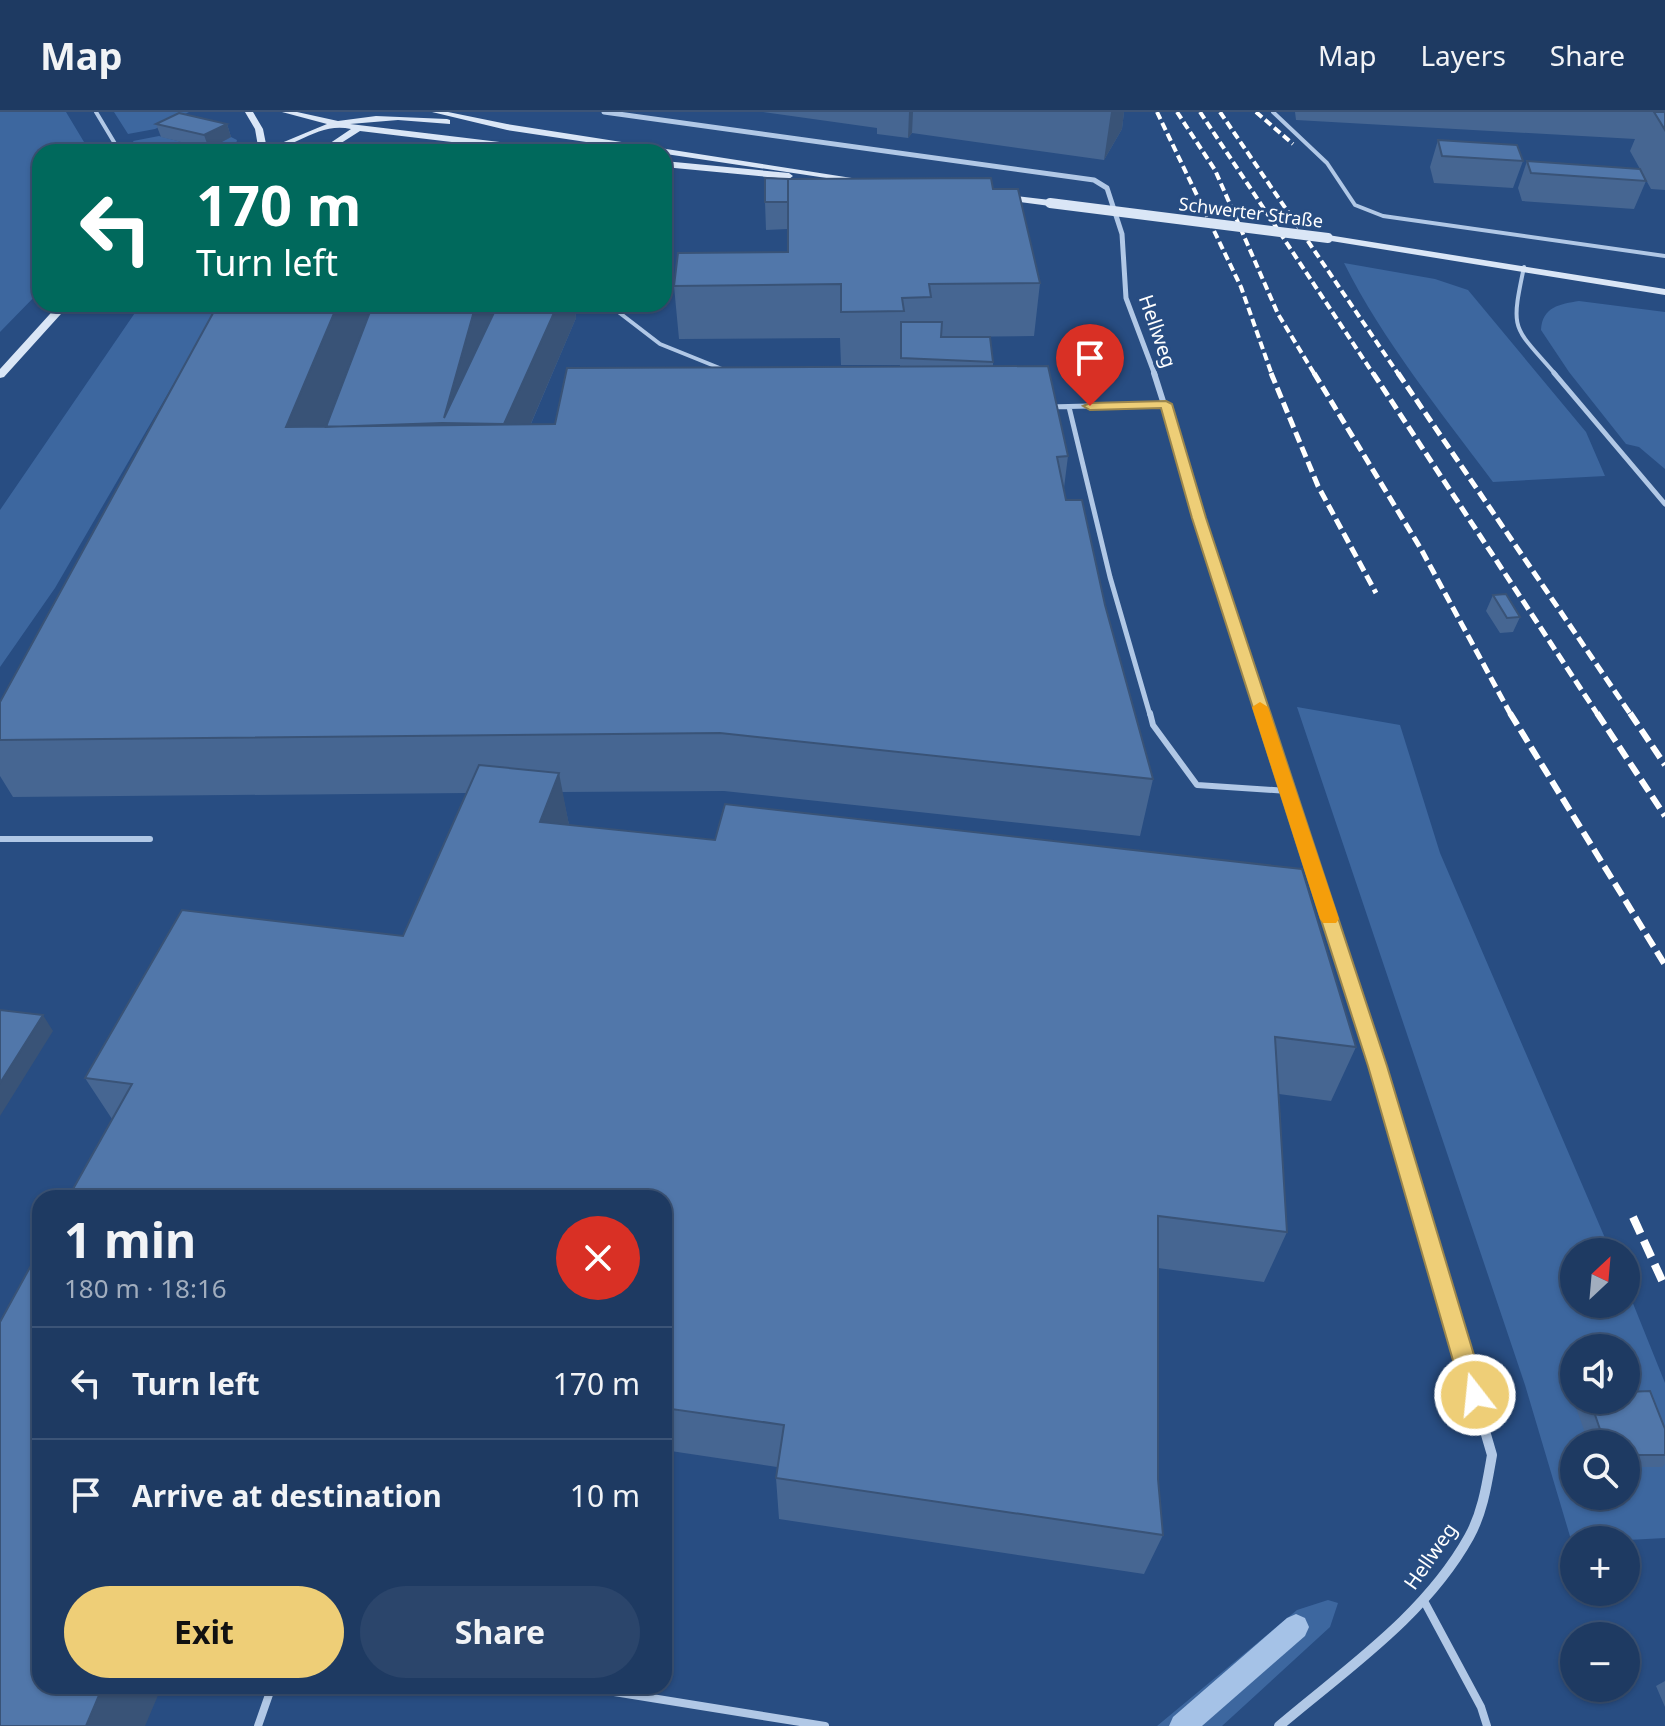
<!DOCTYPE html>
<html lang="en">
<head>
<meta charset="utf-8">
<style>
	:root { --surface:#1e3a62; --page:#2b456b; --text:#f1f3f6; --muted:#a1adbe; --line:#3c5477; --accent:#eece77 }
	body { margin:0; font-family:"Noto Sans",sans-serif; background:var(--page); color:var(--text); height:100vh; display:flex; flex-direction:column; font-size:30px; white-space:nowrap }
	* { box-sizing:border-box; margin:0 }
	p { font-size:26px; color:var(--muted) }
	.icon { flex:none; width:44px; height:44px; fill:none; stroke:currentColor; stroke-width:2; stroke-linecap:round; stroke-linejoin:round }
	.map { position:relative; flex:1; overflow:hidden }
	.drawer { position:absolute; left:32px; top:1078px; width:640px; height:504px; display:flex; flex-direction:column; background:var(--surface); border-radius:24px; box-shadow:0 2px 6px #0004,0 0 0 2px var(--line) }
	.drawer>* { flex:none }
	.top-card { position:absolute; left:32px; top:32px; width:640px; height:168px; border-radius:24px; box-shadow:0 2px 6px #0004,0 0 0 2px var(--line); background:#00695c; color:#fff; overflow:hidden }
	.needle { width:52px; rotate:26deg }
	.buttons { position:absolute; left:1560px; top:1126px; display:grid; gap:16px }
	.buttons a { display:grid; place-items:center; width:80px; height:80px; border-radius:50%; background:var(--surface); box-shadow:0 2px 6px #0004,0 0 0 2px var(--line); font-size:40px }
	.pin { position:absolute; display:grid; place-items:center; width:68px; height:68px; color:#fff; margin:-82px -34px; border-radius:50% 50% 50% 0; rotate:-45deg; box-shadow:0 0 8px #0007 }
	.pin .icon { rotate:45deg }
	.me { position:absolute; width:88px; margin:-44px; rotate:344deg; stroke-linejoin:round; filter:drop-shadow(0 0 6px #0008) }
	.turn { display:flex; align-items:center; gap:28px; height:168px; padding:0 32px; font-size:36px }
	.turn .icon { width:104px; height:104px; stroke-width:2.5 }
	.turn b { display:block; font-size:56px; line-height:68px }
	.round { display:grid; place-items:center; flex:none; width:84px; height:84px; border-radius:42px; background:var(--page) }
	.headline { display:flex; align-items:center; justify-content:space-between; height:136px; padding:0 32px }
	h1 { font-size:48px; font-weight:700; line-height:60px }
	.cta { display:flex; gap:16px; margin-top:auto; padding:16px 32px }
	.cta a { flex:1; height:92px; border-radius:48px; background:var(--accent); color:#111; font-size:32px; font-weight:700; line-height:92px; text-align:center }
	.cta a+a { background:var(--page); color:var(--text) }
	ul { padding:0; list-style:none }
	li { display:flex; align-items:center; gap:24px; height:112px; padding:0 32px; border-top:2px solid var(--line) }
	li div { flex:1 }
	li b { display:block; font-size:30px }
	li em { font-style:normal }
	header { display:flex; align-items:center; gap:48px; box-sizing:border-box; height:112px; padding:0 40px; background:var(--surface); border-bottom:2px solid var(--line) }
	header strong { font-size:38px }
	nav { display:flex; gap:44px; margin-inline-start:auto; font-size:28px }
	.map>svg:first-child { display:block }
	.green { fill:#3d679f; fill-rule:evenodd }
	.lines { fill:none; stroke-linecap:round; stroke-linejoin:round }
	.stream { fill:#a5c2e7; fill-rule:evenodd }
	.lane-far3 { stroke:#b1c8e6; stroke-width:4 }
	.lane-far2 { stroke:#b1c8e6; stroke-width:5 }
	.lane-far1 { stroke:#b1c8e6; stroke-width:6 }
	.lane { stroke:#b1c8e6; stroke-width:8 }
	.street-far3 { stroke:#b1c8e6; stroke-width:5 }
	.street-far2 { stroke:#b1c8e6; stroke-width:6 }
	.street-far1 { stroke:#b1c8e6; stroke-width:8 }
	.street { stroke:#b1c8e6; stroke-width:10 }
	.secondary { fill:#dae6f6; fill-rule:evenodd }
	.rail-far3 { stroke:#fff; stroke-width:4; stroke-dasharray:8 4; stroke-linecap:butt }
	.rail-far2 { stroke:#fff; stroke-width:5; stroke-dasharray:11 5; stroke-linecap:butt }
	.rail-far1 { stroke:#fff; stroke-width:6; stroke-dasharray:14 6; stroke-linecap:butt }
	.rail { stroke:#fff; stroke-width:8; stroke-dasharray:18 8; stroke-linecap:butt }
	.secondary-bridge { stroke:#dae6f6; stroke-width:10 }
	.wall { fill:#466692 }
	.shaded-wall { fill:#395377 }
	.building { fill:#5177aa; stroke:#395377; stroke-width:2 }
	.route { fill:#eece77; stroke:#9b864d; stroke-width:2 }
	.slow { fill:#f59e0b }
	.labels { text-anchor:middle; dominant-baseline:central; stroke-width:6; stroke-linejoin:round; paint-order:stroke }
	.far-street-label { font-size:18px; fill:#fff; stroke:#284d82 }
	.street-label { font-size:20px; fill:#fff; stroke:#284d82 }
</style>
</head>
<body>
<header>
<strong>Map</strong>
<nav><a>Map</a><a>Layers</a><a>Share</a></nav>
</header>
<div class="map">
<svg width="1665" height="1614" viewBox="0 0 1665 1614">
	<rect width="100%" height="100%" fill="#284d82"/>
	<path class="green" d="M0,0h66l24,40h-50v139l-40,41z
		M114,0h75l-34,17 -27,5z
		M159,24l49,13 23,-12 6,3 -3,12h-95l-6,-11z
		M1344,151l91,16 33,11 118,142 19,44 -112,6c-52,-70 -110,-141 -149,-219z
		M1579,189l86,11v157l-26,-22 -13,-3 -57,-72 -28,-42c1,-23 19,-26 38,-29z
		M141,192h79l-165,284 -55,79v-157z
		M1297,595l103,18 40,128 171,399h-37v52h52v-18l39,97v155l-93,5 -47,-158zM1574,1236h52v52h-52zM1574,1332h52v52h-52z
		M1328,1488l10,3 -8,24 -108,99h-65l140,-116z"/>
	<g class="lines">
		<path class="stream" d="M1296,1502l9,4 4,9 -4,9 -103,90h-33l4,-9 114,-99z"/>
		<path class="lane-far3" d="M96,0l24,40
			M1273,0l54,51 28,42 28,11 282,40
			M1524,155c-14,66 -11,58 32,108
			M608,192l52,40 62,25"/>
		<path class="lane-far2" d="M1554,261l111,131
			M1049,295l117,-3
			M1069,295l41,170 40,138"/>
		<path class="lane-far1" d="M1150,601l3,12 44,60 91,6
			M0,727h150"/>
		<path class="lane" d="M1424,1489l57,106 6,19
			M577,1574l248,40
			M258,1614l14,-40"/>
		<path class="street-far3" d="M604,0l490,68 13,8 15,46 4,64 29,77"/>
		<path class="street-far2" d="M1154,261l109,342"/>
		<path class="street-far1" d="M1263,601l141,443"/>
		<path class="street" d="M1279,1614c67,-57 146,-110 190,-189 14,-25 18,-54 23,-82l-88,-301"/>
		<path class="secondary" d="M245,0h8l10,17 4,20 60,-25 -45,-12h15l41,9 38,-5 71,3 3,1v4l-52,-4 -48,4 208,25 4,3h-26l-176,-21 -33,21h-10l34,-23c-34,-8 -60,23 -92,23l-4,-23z
			M432,0h16l59,12 364,57 -5,3 -359,-54z
			M664,49l125,12 4,3 -4,3 -125,-12z
			M1000,82l50,6 5,3 -5,3 -53,-7 -2,-2z
			M1328,123l337,54v6l-340,-55v-4z
			M59,192h11l-66,73 -4,1v-9z"/>
		<path class="rail-far3" d="M1157,0l84,175 31,88
			M1177,0l38,58 63,144 37,61
			M1200,0l174,263
			M1220,0l179,263
			M1256,0l37,32"/>
		<path class="rail-far2" d="M1271,261l47,113 58,107
			M1314,261l107,176 90,166
			M1373,261l225,342
			M1398,261l233,342"/>
		<path class="rail-far1" d="M1510,601l155,252
			M1597,601l68,103
			M1630,601l35,52"/>
		<path class="rail" d="M1633,1105l32,70"/>
		<path class="secondary-bridge" d="M1050,91l278,35"/>
	</g>
	<path class="wall" d="M763,0h361l-2,17 -18,31 -192,-27 -4,5 -31,-4v-6z
		M1295,0h370v78l-14,-1 -10,-18 5,10 -12,28 -112,-8 -4,-13 9,-27 113,8 -10,-18 5,-12 -339,-19z
		M156,12h71l4,13 -22,12 -48,-12z
		M1438,28l85,21 -10,27 -79,-5 -4,-16z
		M993,77l47,94 -6,53 -93,1 52,25v4l75,90 -4,32 2,12 39,105 48,174 -13,57 -416,-45 -162,1 7,33 787,222 -25,54 -52,-7 8,138 -23,50 -106,-14v211l5,56 -19,39 -365,-55 -3,-41 1,-11 -113,-17v-252l-552,-79 -27,-41 318,-142 64,-143 -454,4 -13,-21v-74l326,-275 47,-123h123l-4,13 6,-13h76l2,14 -45,106h24l345,-58v-1h-59l-1,-27 -161,1 -5,-53 114,-34v-23l-22,1 -1,-28z
		M1493,483l27,22 -7,15 -13,1 -14,-22z
		M1580,1288h46l39,29v35l-3,3h-36v-23h-37l-14,-39z
		M1665,1569v26l-9,-21z"/>
	<path class="shaded-wall" d="M909,0h4l-1,21 -4,5z
		M1111,0h13l-2,17 -18,31z
		M227,12l4,13 -22,12 -5,-14z
		M338,192h35l-69,179 -18,-56z
		M476,192h20l-33,120 -19,-6z
		M558,192h16l2,14 -65,152 -8,-44z
		M559,661l11,57 -30,-8z
		M43,903l10,16 -53,85v-33z
		M103,1574h59l-17,40h-59z"/>
	<path class="building" d="M1654,0h11v18z
		M179,1l48,11 -23,11 -48,-11z
		M1438,28l79,5 6,16 -81,-5z
		M1527,49l113,8 6,12 -115,-8z
		M765,66l23,1v23h-23z
		M991,66l2,11h25l22,94 -111,1 2,13 -29,1 2,13 -63,1v-28l-167,2 4,-33 110,-1v-73z
		M218,192h120l-52,123 269,-3 12,-56 481,-2 20,90 -11,1 9,43h16l23,105 48,174 -433,-46 -720,7v-38z
		M373,192h103l-32,114 54,-114h60l-54,120 -62,-1 -116,4z
		M901,210h41l-1,15h49l3,25 -92,-4z
		M1506,482l14,23 -13,1 -14,-23z
		M479,653l80,8 -19,49 175,18 10,-36 577,65 54,178 -81,-10 12,195 -129,-16v263l5,56 -387,-57 8,-53 -120,-17v-210h-596l64,-114 -47,-6 97,-168 221,26z
		M0,898l43,5 -43,68z
		M40,1137v437h63l-17,40h-86v-404z
		M1650,1279l15,38v26h-39v-11h-21l-15,-44h36v-8z"/>
	<path class="route" d="M1166,289l6,3 34,114 181,548 99,329 -3,8 -8,3 -9,-3 -3,-8 -95,-329 -176,-548 -31,-110 -71,2 -7,-4 7,-3z"/>
	<path class="slow" d="M1260,590l8,5 71,212 -3,4h-13l-3,-4 -68,-212z"/>
	<g class="labels">
		<g class="far-street-label">
			<text transform="translate(1251 100) rotate(7)">Schwerter Straße</text>
		</g>
		<g class="street-label">
			<text transform="translate(1158 219) rotate(71)">Hellweg</text>
			<text transform="translate(1430 1444) rotate(-55)">Hellweg</text>
		</g>
	</g>
</svg>
<div class="buttons">
<a><svg class="needle" viewBox="-14 -14 28 28"><path d="M0-13l5 13h-10z" fill="#e53935"/><path d="M0 13l5-13h-10z" fill="#a1adbe"/></svg></a>
<a><svg class="icon" aria-label="sound" viewBox="0 0 24 24"><path d="M4 9h4l5-4v14l-5-4H4zM17 9q2 3 0 6"/></svg></a>
<a><svg class="icon" aria-label="search" viewBox="0 0 24 24"><circle cx="10" cy="10" r="6"/><path d="M15 15l6 6"/></svg></a>
<a>+</a>
<a>−</a>
</div>
<div class="pin" style="left:1090px;top:294px;background:#d93025"><svg class="icon" aria-label="arrive" viewBox="0 0 24 24"><path d="M6 21V4h12l-3 4 3 4H6"/></svg></div>
<svg class="me" style="left:1475px;top:1283px" viewBox="-20 -20 40 40"><circle r="17" fill="#eece77" stroke="#fff" stroke-width="3"/><path d="M0-11L8 9 0 5-8 9z" fill="#fff"/></svg>
<div class="top-card">
<div class="turn"><svg class="icon" aria-label="left" viewBox="0 0 24 24"><path d="M17 20v-9H6M10 6l-5 5 5 5"/></svg><div><b>170 m</b>Turn left</div></div>
</div>
<section class="drawer">
<div class="headline"><div><h1>1 min</h1><p>180 m · 18:16</p></div><a class="round" style="background:#d93025;color:#fff"><svg class="icon" aria-label="close" viewBox="0 0 24 24"><path d="M6 6l12 12M18 6L6 18"/></svg></a></div>
<ul>
<li><svg class="icon" aria-label="left" viewBox="0 0 24 24"><path d="M17 20v-9H6M10 6l-5 5 5 5"/></svg><div><b>Turn left</b></div><em>170 m</em></li>
<li><svg class="icon" aria-label="arrive" viewBox="0 0 24 24"><path d="M6 21V4h12l-3 4 3 4H6"/></svg><div><b>Arrive at destination</b></div><em>10 m</em></li>
</ul>
<div class="cta"><a>Exit</a><a>Share</a></div>
</section>
</div>
</body>
</html>
